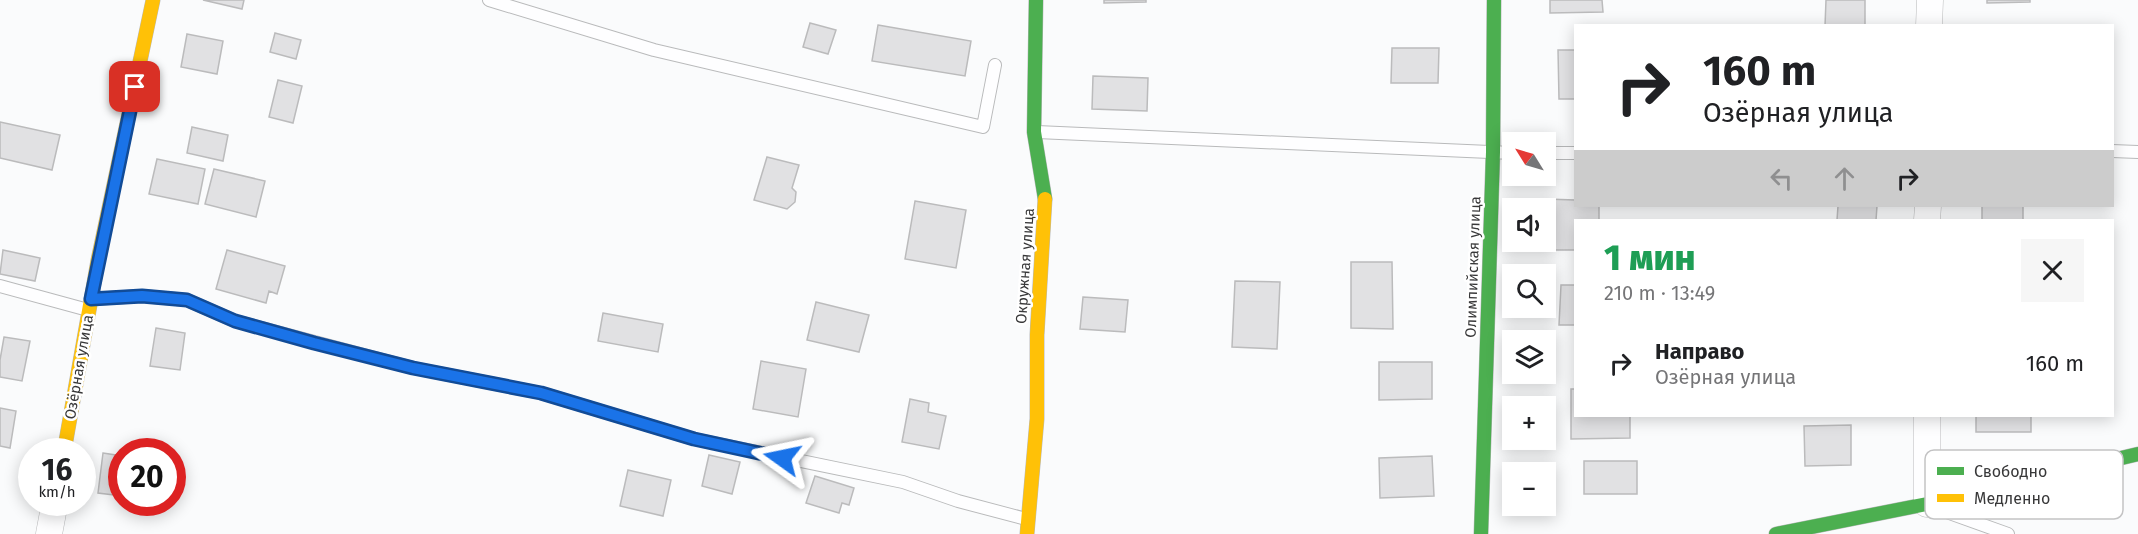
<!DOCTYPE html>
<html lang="ru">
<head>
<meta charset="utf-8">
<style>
	:root { --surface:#fff; --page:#f6f6f6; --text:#202124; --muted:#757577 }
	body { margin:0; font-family:"Fira Sans",sans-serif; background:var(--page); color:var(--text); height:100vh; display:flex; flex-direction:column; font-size:22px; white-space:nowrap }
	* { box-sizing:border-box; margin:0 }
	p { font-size:20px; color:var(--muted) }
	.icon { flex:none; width:33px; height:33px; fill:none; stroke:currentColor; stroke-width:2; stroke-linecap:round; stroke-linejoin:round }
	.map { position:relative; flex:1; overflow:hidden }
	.side { position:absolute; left:1574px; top:219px; width:540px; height:198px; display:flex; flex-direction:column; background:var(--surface); border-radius:0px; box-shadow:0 3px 15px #0003 }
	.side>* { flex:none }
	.banner { position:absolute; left:1574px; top:24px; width:540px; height:183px; border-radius:0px; box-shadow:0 3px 15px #0003; background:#fff; color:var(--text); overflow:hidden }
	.needle { width:39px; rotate:307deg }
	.buttons { position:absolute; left:1502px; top:132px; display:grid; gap:12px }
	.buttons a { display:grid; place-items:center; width:54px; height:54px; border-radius:0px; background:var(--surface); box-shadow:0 3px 15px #0003; font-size:30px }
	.speed { position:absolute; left:18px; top:438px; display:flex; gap:12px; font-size:30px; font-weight:700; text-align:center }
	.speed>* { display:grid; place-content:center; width:78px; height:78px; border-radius:50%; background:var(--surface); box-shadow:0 3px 15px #0003; line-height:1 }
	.speed small { font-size:15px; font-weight:400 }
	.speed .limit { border:9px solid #d22; background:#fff; color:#111 }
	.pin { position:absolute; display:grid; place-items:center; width:51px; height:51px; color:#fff; margin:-26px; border-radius:12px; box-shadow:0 3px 9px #0006 }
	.me { position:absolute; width:66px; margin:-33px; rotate:282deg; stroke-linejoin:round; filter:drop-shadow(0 0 4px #0008) }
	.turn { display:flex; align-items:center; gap:21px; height:126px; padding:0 30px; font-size:27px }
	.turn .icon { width:78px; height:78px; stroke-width:2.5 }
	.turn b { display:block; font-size:42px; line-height:51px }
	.lanes { display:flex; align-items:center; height:57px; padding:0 30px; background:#0003; justify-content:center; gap:30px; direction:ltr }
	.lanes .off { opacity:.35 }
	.round { display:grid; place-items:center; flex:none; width:63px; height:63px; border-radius:0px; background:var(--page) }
	.summary { display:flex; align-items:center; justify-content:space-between; height:102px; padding:0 30px }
	h1 { font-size:36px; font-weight:800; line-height:45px; color:#1e9e55 }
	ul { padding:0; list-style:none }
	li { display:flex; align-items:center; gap:18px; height:84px; padding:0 30px }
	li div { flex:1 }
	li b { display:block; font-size:22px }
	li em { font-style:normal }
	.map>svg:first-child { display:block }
	.building { fill:#e1e1e3; stroke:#bbbbbc; stroke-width:1.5 }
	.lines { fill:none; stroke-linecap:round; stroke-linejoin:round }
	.lane-casing { stroke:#b9babb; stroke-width:14 }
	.street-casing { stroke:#b9babb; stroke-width:27 }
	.fast-casing { stroke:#b9babb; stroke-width:15 }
	.slow-casing { stroke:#b9babb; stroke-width:15 }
	.lane { stroke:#fefeff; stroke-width:12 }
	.street { stroke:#fefeff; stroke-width:26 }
	.fast { stroke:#4caf50; stroke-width:14 }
	.slow { stroke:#ffc107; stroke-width:14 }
	.route-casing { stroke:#114b97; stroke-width:15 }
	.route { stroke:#1a73e8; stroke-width:10 }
	.labels { text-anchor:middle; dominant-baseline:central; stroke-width:5; stroke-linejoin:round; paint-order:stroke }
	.street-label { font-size:15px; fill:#383839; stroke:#fff }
	.key { fill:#fff; stroke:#c3c3c4; stroke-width:1.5 }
	.key-label { font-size:16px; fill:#383839 }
</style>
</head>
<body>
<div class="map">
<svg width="2138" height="534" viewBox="0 0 2138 534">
	<rect width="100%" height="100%" fill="#fafbfc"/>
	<path class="building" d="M203,0h41l-2,9z
		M1104,0h42v2l-42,1z
		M1550,0h52l1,12 -53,1z
		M1826,0h39v26h-40z
		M1987,0h43v2l-43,1z
		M810,23l26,7 -8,24 -25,-7z
		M878,25l93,16 -6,35 -93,-15z
		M275,33l26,7 -5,19 -26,-7z
		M187,34l36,7 -6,33 -36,-7z
		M1392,48h47l-1,35h-47z
		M1558,50h17v49h-16z
		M1093,76l55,2 -1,33 -55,-2z
		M278,80l24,6 -9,37 -24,-6z
		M0,122l60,13 -8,35 -52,-12z
		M192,127l36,8 -5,26 -36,-8z
		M767,157l32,8 -7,23 4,4 -1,10 -8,7 -33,-9z
		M157,159l48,10 -7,35 -49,-10z
		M214,169l51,12 -9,36 -51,-13z
		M1545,199l30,1v6h24v14h-24v30h-31z
		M915,201l51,9 -10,58 -51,-9z
		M1838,206h39l-1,14h-39z
		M1982,206h41v14h-41z
		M3,250l37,8 -5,23 -35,-7z
		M227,250l58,16 -8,28 -8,-3 -3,12 -50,-14z
		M1351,262h41l1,67 -42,-1z
		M1235,281l45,1 -3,67 -45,-2z
		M1561,285h14v40h-16z
		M1083,297l45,3 -3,32 -45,-3z
		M816,302l53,13 -10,37 -52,-12z
		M603,313l60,11 -5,28 -60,-11z
		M156,328l29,5 -5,37 -30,-4z
		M4,337l26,4 -8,40 -22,-4v-17z
		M761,361l45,8 -8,48 -45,-8z
		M1379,362h53v37l-53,1z
		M1571,389h4v27h55v22l-59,1z
		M910,399l19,4 -1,9 18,4 -7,33 -37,-7z
		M0,408l16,3 -6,37 -10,-2z
		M1976,416h55v16h-55z
		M1851,425v40l-46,1 -1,-40z
		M103,453l19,3v40l-24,-3z
		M709,455l31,7 -8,32 -30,-8z
		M1432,456l2,40 -54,2 -1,-40z
		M1584,461h53v33h-53z
		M628,470l43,10 -8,36 -43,-10z
		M815,476l39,12 -5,17 -7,-2 -3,10 -33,-10z"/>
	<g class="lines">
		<g class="lane-casing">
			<path id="lane" d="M489,0l165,50 329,77 12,-62
				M1037,132l475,21
				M2112,151l26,1
				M1545,153h30
				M0,286l88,24
				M92,299l50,-3 45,4 48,21 178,47 128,25 153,46 209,43 55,19 68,18
				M1941,510l67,24"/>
		</g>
		<g class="street-casing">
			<path id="street" d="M1929,26l1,-26
				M1927,220l1,-14
				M1927,504v-88
				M49,534l6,-32"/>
		</g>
		<g class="fast-casing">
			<path id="fast" d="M1036,0l-2,132 11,67
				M1481,534l12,-382 1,-152
				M1776,534l151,-30 211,-50"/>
		</g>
		<g class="slow-casing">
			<path id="slow" d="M64,452l34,-192 55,-260
				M1027,534l10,-115v-84l8,-136"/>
		</g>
		<use href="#lane" class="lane"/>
		<use href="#street" class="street"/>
		<use href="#fast" class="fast"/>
		<use href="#slow" class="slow"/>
	</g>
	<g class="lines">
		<g class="route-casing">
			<path id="route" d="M135,87l-44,212 51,-3 45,4 48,21 79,22 99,25 128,25 153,46 88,19"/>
		</g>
		<use href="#route" class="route"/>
	</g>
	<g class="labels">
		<g class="street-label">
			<text transform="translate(1025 266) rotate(-86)">Окружная улица</text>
			<text transform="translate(1473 267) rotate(-88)">Олимпийская улица</text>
			<text transform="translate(79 367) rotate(-80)">Озёрная улица</text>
		</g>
	</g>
	<rect x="1925" y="450" width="198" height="69" rx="9" class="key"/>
	<rect x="1937" y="467" width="27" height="8" fill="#4caf50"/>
	<rect x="1937" y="494" width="27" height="8" fill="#ffc107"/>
	<g class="key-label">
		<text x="1974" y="477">Свободно</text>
		<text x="1974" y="504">Медленно</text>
	</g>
</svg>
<div class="buttons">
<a><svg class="needle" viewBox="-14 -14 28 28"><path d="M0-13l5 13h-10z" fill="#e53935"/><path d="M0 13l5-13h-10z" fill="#757577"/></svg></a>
<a><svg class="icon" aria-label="sound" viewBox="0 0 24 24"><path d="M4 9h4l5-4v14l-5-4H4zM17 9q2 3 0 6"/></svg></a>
<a><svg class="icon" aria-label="search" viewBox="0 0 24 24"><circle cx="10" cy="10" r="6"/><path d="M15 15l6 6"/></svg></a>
<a><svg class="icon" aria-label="layers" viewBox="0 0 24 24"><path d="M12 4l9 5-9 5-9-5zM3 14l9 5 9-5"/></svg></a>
<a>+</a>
<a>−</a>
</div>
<div class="speed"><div>16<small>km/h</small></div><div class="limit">20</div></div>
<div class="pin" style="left:135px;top:87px;background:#d93025"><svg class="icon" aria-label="arrive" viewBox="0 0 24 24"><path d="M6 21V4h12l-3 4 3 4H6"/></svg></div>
<svg class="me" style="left:782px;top:458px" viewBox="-20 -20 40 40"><path d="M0-17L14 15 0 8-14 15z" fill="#1a73e8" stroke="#fff" stroke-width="4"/></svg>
<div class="banner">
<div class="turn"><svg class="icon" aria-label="right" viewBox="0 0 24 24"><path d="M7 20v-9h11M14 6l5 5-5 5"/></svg><div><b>160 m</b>Озёрная улица</div></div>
<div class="lanes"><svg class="icon off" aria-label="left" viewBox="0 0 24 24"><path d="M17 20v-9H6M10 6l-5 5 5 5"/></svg><svg class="icon off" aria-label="ahead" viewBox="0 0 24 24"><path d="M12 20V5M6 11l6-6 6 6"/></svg><svg class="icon" aria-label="right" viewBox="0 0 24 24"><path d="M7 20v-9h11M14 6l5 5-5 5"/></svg></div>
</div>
<section class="side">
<div class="summary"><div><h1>1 мин</h1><p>210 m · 13:49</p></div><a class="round"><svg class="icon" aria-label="close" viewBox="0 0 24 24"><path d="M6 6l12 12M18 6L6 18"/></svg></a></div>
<ul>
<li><svg class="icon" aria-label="right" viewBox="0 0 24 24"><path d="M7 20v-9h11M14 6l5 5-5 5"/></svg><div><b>Направо</b><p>Озёрная улица</p></div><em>160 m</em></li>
</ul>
</section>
</div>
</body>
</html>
